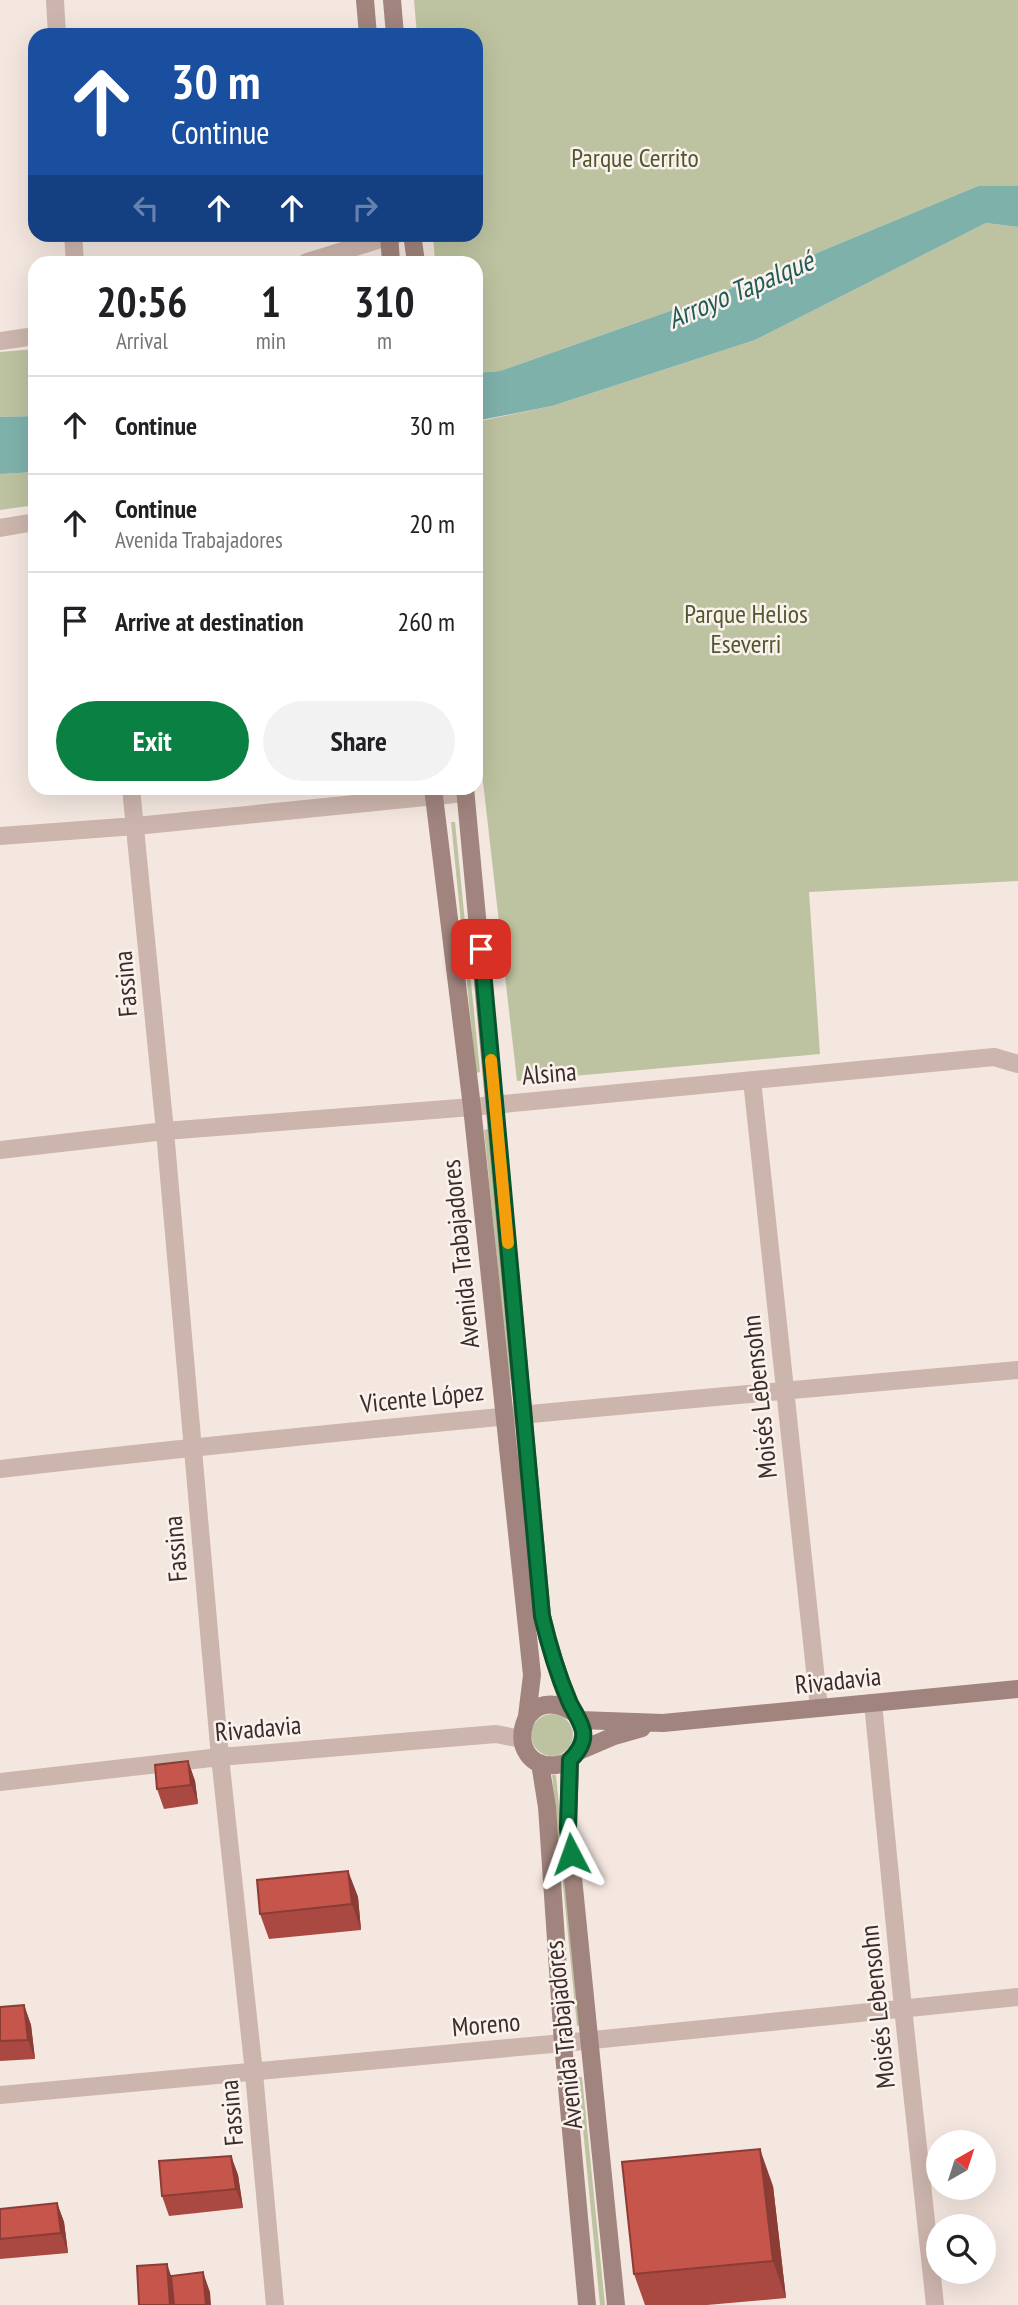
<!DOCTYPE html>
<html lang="en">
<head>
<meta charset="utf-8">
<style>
	:root { --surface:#fff; --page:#f2f2f2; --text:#202124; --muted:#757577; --line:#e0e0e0; --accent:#0b8043 }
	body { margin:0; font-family:"PT Sans Narrow",sans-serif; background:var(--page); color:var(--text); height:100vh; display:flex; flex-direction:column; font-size:26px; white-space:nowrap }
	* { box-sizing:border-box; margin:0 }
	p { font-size:23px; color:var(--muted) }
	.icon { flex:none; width:38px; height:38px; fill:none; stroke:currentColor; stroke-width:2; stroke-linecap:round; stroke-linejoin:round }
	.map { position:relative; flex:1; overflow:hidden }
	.drawer { position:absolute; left:28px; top:256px; width:455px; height:539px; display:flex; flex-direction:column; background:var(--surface); border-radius:21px; box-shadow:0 7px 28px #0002 }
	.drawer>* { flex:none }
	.banner { position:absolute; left:28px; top:28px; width:455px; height:214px; border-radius:21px; box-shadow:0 7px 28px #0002; background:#1a4fa0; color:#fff; overflow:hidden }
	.needle { width:46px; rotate:39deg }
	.fabs { position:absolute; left:926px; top:2130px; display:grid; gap:14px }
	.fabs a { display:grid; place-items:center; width:70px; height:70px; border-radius:50%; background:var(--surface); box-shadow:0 7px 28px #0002; font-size:35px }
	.pin { position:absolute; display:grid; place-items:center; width:60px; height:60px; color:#fff; margin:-30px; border-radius:14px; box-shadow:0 4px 10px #0006 }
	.me { position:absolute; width:77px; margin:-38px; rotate:356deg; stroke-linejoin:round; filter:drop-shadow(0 0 5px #0008) }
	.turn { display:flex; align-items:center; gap:24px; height:147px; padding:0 28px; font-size:32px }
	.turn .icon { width:91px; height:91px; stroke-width:2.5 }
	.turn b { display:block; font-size:49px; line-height:60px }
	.lanes { display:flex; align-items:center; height:66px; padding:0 28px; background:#0003; justify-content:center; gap:35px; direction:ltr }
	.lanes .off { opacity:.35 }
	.eta { display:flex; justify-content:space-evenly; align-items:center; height:119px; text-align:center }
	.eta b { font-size:42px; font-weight:700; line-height:49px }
	.button { display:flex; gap:14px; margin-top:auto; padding:14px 28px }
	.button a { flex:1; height:80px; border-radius:42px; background:var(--accent); color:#fff; font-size:28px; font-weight:700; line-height:80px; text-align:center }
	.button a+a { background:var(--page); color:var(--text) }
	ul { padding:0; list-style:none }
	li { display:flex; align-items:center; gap:21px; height:98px; padding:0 28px; border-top:2px solid var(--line) }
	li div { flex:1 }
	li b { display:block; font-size:26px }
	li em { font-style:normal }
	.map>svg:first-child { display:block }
	.green { fill:#bdc3a0 }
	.water { fill:#7fb1ab }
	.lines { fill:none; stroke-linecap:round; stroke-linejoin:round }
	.minor { stroke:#ccb5ac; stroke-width:18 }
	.tertiary { stroke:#ccb5ac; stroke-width:18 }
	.secondary { stroke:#a0847d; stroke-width:18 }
	.wall { fill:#aa4941 }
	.shaded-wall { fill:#8b3c35 }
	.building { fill:#c6554c; stroke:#8b3c35; stroke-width:2 }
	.route-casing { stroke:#07532c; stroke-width:18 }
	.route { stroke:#0b8043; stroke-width:12 }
	.slow { stroke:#f59e0b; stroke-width:12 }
	.labels { text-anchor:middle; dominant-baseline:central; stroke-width:5; stroke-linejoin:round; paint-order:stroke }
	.park-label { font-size:26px; fill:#50592e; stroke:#fbf2ed }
	.street-label { font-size:26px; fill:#3a2d2b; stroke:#fbf2ed }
	.water-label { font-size:28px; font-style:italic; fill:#1f5d56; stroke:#fbf2ed }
</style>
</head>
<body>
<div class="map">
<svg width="1018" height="2305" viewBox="0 0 1018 2305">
	<rect width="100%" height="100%" fill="#f4e7e0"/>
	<path class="green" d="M414,0h604v186h-40l-260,108 -218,77 -24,2v-111h-41l-2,-27 43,-1v-199h-59z
		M986,223l32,4v654l-209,11 11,162 -303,27 -41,-361v-298l76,-16 203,-66z
		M35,349v67l-35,1v-65z
		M35,472v33l-35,5v-36z
		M451,822h4l25,250 -4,1z
		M488,1129l25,251h-4l-25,-250z
		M531 1735a21 21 0 1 1 42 0a21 21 0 1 1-42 0Z
		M552,1775h4l25,250 -4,1z
		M578,2077h4l23,228h-5z"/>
	<path class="water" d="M978,186h40v41l-32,-4 -231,117 -203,66 -76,15v-48l24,-2 218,-77z
		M35,416v56l-35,2v-57z"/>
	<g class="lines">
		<path class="minor" d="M55,0l2,35
			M73,234l2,28
			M131,788l34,343 55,626 34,316 21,232
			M0,836l136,-10 329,-33
			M752,1080l67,628
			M0,1150l165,-19 307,-24 522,-50 24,7
			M0,1469c339,-39 678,-69 1018,-99
			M873,1703l30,305 32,297
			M0,1782l220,-25 276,-23 25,5
			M0,2095l563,-52 455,-46"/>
		<path class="tertiary" d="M307,262l90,-28
			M0,341l35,-5
			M0,528l35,-6"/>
		<path class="secondary" d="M365,0l3,35
			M392,0l3,35
			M389,234l2,28
			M412,234l4,28
			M433,788l39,319 60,568 -5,41
			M465,788l77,828c7,29 15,55 25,82 4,10 12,19 15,29 2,7 1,14 -2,20 -4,10 -13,17 -24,18 -54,6 -39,-87 17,-53
			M579,1720l84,3 355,-34
			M579,1751l35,-15 28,-8
			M570,1760l-2,68 48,477
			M540,1763l7,44 16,236 24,262"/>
	</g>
	<path class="wall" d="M188,1761l7,20 3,23 -34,5 -7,-20z
		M348,1871l10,26 3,33 -92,9 -9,-25z
		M24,2005l7,20 4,34 -35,2v-54z
		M231,2156l7,19 5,33 -74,8 -7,-20z
		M773,2186l13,112 -79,7h-62l-11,-31z
		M57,2203l7,19 4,31 -68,6v-50z"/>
	<path class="shaded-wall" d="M188,1761l7,20 3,23 -7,-19z
		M348,1871l10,26 3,33 -9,-26z
		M24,2005l7,20 4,34 -7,-19z
		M760,2149l13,37 13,112 -13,-37z
		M231,2156l7,19 5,33 -7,-19z
		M57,2203l7,19 4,31 -7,-20z
		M167,2264l7,20 2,21h-6z
		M203,2272l7,20 1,13h-5z"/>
	<path class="building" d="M188,1761l3,24 -34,4 -2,-24z
		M348,1871l4,33 -92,10 -3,-34z
		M24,2005l4,35 -28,1v-34z
		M760,2149l13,112 -139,13 -12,-112z
		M231,2156l5,33 -74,7 -3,-35z
		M57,2203l4,30 -61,6v-30z
		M167,2264l3,41h-31l-2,-39z
		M203,2272l3,33h-32l-3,-29z"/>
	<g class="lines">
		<g class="route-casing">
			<path id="route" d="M481,949l61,667c7,30 15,57 27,85 4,10 12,19 14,30 2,12 -5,21 -13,29l-2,68 3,26"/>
		</g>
		<use href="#route" class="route"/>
		<path class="slow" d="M491,1060l17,183"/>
	</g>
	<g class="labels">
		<g class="park-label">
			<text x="635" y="157">Parque Cerrito</text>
			<text x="746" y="613">Parque Helios<tspan x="746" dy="30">Eseverri</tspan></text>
		</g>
		<g class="street-label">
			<text transform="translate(125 984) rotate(-95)">Fassina</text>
			<text transform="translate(549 1073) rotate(-5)">Alsina</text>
			<text transform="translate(460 1254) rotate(-96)">Avenida Trabajadores</text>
			<text transform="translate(422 1397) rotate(-6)">Vicente López</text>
			<text transform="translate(759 1397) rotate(-96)">Moisés Lebensohn</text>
			<text transform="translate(175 1549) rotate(-95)">Fassina</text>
			<text transform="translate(838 1680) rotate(-6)">Rivadavia</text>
			<text transform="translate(258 1728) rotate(-5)">Rivadavia</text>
			<text transform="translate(877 2007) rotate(-96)">Moisés Lebensohn</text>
			<text transform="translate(486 2024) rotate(-5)">Moreno</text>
			<text transform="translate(563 2035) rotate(-96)">Avenida Trabajadores</text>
			<text transform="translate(231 2113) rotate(-95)">Fassina</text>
		</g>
		<g class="water-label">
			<text transform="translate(740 289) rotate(-23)">Arroyo Tapalqué</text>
		</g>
	</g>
</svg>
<div class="fabs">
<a><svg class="needle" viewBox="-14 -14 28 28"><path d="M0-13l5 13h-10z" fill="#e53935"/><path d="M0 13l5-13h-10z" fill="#757577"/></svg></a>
<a><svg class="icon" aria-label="search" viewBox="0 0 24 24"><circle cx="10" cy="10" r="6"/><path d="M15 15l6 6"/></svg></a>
</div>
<div class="pin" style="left:481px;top:949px;background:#d93025"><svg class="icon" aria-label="arrive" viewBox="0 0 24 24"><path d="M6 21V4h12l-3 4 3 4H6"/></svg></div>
<svg class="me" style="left:571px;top:1854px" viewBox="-20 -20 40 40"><path d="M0-17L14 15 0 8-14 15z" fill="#0b8043" stroke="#fff" stroke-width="4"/></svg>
<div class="banner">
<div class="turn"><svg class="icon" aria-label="ahead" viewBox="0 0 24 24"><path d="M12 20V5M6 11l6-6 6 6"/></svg><div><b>30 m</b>Continue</div></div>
<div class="lanes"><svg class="icon off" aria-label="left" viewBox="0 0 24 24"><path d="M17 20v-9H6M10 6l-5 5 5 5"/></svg><svg class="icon" aria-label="ahead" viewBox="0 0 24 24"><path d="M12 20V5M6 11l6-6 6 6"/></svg><svg class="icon" aria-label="ahead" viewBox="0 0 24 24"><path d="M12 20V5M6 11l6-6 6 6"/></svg><svg class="icon off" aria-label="right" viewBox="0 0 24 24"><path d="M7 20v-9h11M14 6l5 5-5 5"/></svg></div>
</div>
<section class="drawer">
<div class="eta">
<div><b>20:56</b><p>Arrival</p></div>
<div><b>1</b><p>min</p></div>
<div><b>310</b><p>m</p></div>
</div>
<ul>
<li><svg class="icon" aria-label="ahead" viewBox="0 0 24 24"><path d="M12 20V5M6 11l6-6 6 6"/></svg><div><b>Continue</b></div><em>30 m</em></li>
<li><svg class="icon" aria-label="ahead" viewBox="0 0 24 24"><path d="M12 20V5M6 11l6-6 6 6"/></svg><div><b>Continue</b><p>Avenida Trabajadores</p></div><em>20 m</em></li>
<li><svg class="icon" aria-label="arrive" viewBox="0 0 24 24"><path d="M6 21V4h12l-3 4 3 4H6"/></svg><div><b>Arrive at destination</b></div><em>260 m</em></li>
</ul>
<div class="button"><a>Exit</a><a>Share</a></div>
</section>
</div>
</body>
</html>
